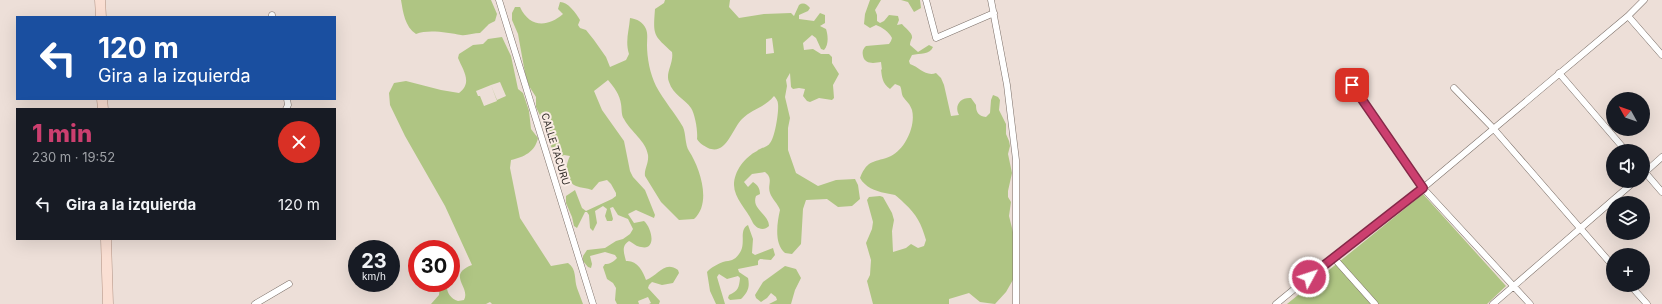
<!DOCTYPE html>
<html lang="es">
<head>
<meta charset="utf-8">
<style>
	:root { --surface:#171b24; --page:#242831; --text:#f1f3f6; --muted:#9ea1a6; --accent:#cc3f6f }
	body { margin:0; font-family:Inter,sans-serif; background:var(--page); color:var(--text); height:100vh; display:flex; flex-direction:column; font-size:15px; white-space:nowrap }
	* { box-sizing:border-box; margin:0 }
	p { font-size:13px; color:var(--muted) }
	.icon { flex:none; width:22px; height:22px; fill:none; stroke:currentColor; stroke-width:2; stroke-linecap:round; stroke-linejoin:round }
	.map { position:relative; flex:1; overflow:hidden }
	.sheet { position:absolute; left:16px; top:108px; width:320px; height:132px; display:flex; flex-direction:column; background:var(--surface); border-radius:0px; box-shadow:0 4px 16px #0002 }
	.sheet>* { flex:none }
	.hud { position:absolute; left:16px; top:16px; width:320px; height:84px; border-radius:0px; box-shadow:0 4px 16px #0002; background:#1a4fa0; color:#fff; overflow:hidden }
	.needle { width:26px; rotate:310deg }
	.buttons { position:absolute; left:1606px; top:92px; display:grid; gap:8px }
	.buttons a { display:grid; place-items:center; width:44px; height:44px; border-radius:50%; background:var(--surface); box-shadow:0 4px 16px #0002; font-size:20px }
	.speed { position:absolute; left:348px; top:240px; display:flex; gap:8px; font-size:20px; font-weight:700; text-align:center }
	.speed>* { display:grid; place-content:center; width:52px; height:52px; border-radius:50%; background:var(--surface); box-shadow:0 4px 16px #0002; line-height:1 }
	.speed small { font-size:10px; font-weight:400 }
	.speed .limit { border:6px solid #d22; background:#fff; color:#111 }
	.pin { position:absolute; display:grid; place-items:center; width:34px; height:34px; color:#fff; margin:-17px; border-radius:8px; box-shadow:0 2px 6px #0006 }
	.me { position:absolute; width:44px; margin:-22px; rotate:50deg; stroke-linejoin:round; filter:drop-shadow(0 0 3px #0008) }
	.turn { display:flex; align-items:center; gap:14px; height:84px; padding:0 16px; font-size:18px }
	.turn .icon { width:52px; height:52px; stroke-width:2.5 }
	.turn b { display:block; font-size:28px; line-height:34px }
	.round { display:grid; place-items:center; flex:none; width:42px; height:42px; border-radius:21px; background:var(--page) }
	.head { display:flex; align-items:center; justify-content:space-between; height:68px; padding:0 16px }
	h1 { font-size:24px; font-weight:800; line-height:30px; color:var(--accent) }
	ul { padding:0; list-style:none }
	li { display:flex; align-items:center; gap:12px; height:56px; padding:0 16px }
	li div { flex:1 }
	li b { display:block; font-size:15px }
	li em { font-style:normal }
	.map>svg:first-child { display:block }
	.green { fill:#afc583; fill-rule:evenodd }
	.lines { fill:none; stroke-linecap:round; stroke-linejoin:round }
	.minor-casing { stroke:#7c7069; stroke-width:7 }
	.primary-casing { stroke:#b29384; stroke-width:11 }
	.minor { stroke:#fff; stroke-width:6 }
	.primary { stroke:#fadfd3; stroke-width:10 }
	.route-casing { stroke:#852948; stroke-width:10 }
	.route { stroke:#cc3f6f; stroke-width:7 }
	.labels { text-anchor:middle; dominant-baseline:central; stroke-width:4; stroke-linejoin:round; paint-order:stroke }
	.street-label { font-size:10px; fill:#322d2a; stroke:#faece5 }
</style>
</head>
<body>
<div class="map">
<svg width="1662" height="304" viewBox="0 0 1662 304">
	<rect width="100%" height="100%" fill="#eddfd8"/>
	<path class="green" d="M401,0h90l6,14 -2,7 -6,3 -9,9c-6,0 -14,3 -19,2 -13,-2 -32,-6 -45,-1 -11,-7 -13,-22 -15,-34z
		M665,0h65l-1,7 10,11 25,-4 27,-1 3,3 5,-11c4,-3 8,-1 11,3l-2,3 -9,4v4l15,2 6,-8 5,2v8l-5,3 6,3c2,6 3,16 -2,21l-3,-1 -5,-11 -4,-3 -9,8 1,7 9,-1 8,5h8l3,3v6l7,11 -6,11 1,13 -2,2 -13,-2 -9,4 -3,-1 -4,-5 2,-7 -6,-1 -6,1 -2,-2 -1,-14 -4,7 1,6 -2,11 5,21 -2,10v22l8,23 22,13 18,-6 19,-1 3,6 2,14 -8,7 -14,1 -11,-8 -21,1 -3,9 -2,35 -9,10 -7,-1c-11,-9 -8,-30 -5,-43 -2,-6 -8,-11 -10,-17 -3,-8 4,-14 -5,-21l-13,2 -8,8 4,5 5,-5c5,3 7,7 7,12l-4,2c-5,13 13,18 13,30 -6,6 -14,2 -17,-5 -5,-11 -18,-23 -18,-36 0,-14 11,-28 23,-34 3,-3 11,-4 13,-8 5,-5 9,-32 8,-39 0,-3 -2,-6 -4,-8 -10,12 -22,13 -32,23 -10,10 -16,37 -34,29 -5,-3 -8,-4 -11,-9 1,-8 -2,-25 -6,-31 -6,-9 -18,-13 -22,-26 -4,-9 5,-19 3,-30 -19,-17 -19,-17 -17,-43l9,-6zM772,38l2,15 -8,1v-15z
		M870,0h11l-6,10 2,5v6l3,2 4,-2 5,-6 9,1 1,4 -2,5 5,-1c3,4 11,9 10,14 -1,2 -2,4 -2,7l8,7 11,-7 4,2c-3,8 -13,6 -21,8l-3,6 1,3c9,3 16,13 26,9l5,5 3,7 7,31 8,-1c-5,-9 1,-18 12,-17l5,7c0,7 2,11 10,12l4,-4 1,-13 2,-5 5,2 2,3 -1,10 7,14v10l3,7 1,5 -2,8 4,19 -4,18v6l3,5 -2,14 6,24 -2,13 1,25 -8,14 -11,12 -15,-2 -11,-9 -20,6v5h-76l-6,-23 3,-6 1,-15 -5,-17 6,-14 1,-7 -6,-22 2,-3 11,-1 3,1 9,16 2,7 -2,11 1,21 13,-4 5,-4 7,4 6,-2 2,-6c-5,-17 -9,-25 -22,-37 -3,-3 -6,-6 -9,-8 -3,-1 -7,-1 -10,-2 -10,-2 -20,-6 -25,-15 8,-20 15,-15 31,-22 14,-7 25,-30 21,-46 -2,-6 -5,-8 -8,-12 -3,-3 -2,-9 -4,-12l-5,-2 -5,5c-8,-6 -8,-12 -9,-20l1,1 -1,-8c-6,1 -16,3 -18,-6 -1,-5 0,-7 3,-10l23,-2 2,-3 1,-3c-3,-6 -10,-11 -16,-13l-6,3 -6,-4 1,-10z
		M901,0h19l1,8 -7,4 -6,-10z
		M560,2c8,0 16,11 20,18l-2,5 2,3 6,2 8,10 12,17 4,10 16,-7 3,-6c-4,-13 0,-23 1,-36 7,1 13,4 16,11 2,5 1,10 1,16 0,13 3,29 9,41 8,15 19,27 27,41 3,7 2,18 6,24 11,17 23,52 5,68l-15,1 -18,-18 -16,-26c-1,-7 4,-13 3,-21 -2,-14 -17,-23 -24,-36 -3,-4 -2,-10 -3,-15 -1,-9 -7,-17 -13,-24l-14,11 8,19 22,31 6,30 3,6 12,13 10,25 -1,3 -18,-8 -8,4 6,9 10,-2c8,7 13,30 -3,26 -4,0 -8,-4 -12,-6 -8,5 -5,12 -3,20 11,-1 17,10 20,19 12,-4 18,-20 32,-10l1,3 -6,10 -11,2 -10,-3 -3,3 -1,3 12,13 -1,3h-10l2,-1 -3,-6 -10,4 1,3h-22l-2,-4 1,-12 -3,-5 -6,-4 -4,-12 2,-3c5,0 8,-2 12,-6l-2,-3 -10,-3 -15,4 2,8 -1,4 -3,-1 -5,-6v-5l4,-6 18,-2 11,-7 7,-2 7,-5 3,-5 -5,-10 -10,-4 -5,-8 -3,1 3,11 -1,2h-5l-2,-5 2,-7 -4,-3 -8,5 2,12 -4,8 -3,-3 -1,-13 -2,-3h-2l-8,16 -3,-2 -2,-9 -6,-14v-7l9,-6 7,18 4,3 26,-12 4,-3v-3l-5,-9 -4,-4 -8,2 -7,8c-5,-2 -11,-2 -16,-4 -12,-6 -11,-20 -6,-30l-6,-1 -4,2 -6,-5 -7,-13 -2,-13 -9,-19v-10l-7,-11 -4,-13 -7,-39 -6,-14v-7l3,-6h5c9,20 27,21 43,7l-5,-5z
		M502,37l9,19 7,33 5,4 6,18 2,18 7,9c-3,14 -14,19 -27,22l-1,8 10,50 31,48 17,-3c9,6 6,16 9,25 2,5 4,11 6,16h-91l-2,-2 -4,2h-55l8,-9 1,-12h7c-1,9 3,15 11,18l6,-1c7,-13 -18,-25 8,-35l-27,-59 -40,-70 -15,-31 -1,-12 5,-10 12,-2 35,9 18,3c14,-10 4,-23 -1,-35l1,-4 14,-9 10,-1 5,-5zM500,82l6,14 -9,4 -6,-15zM491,85l6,16 -13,5 -4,-10h-2l-2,-5z
		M1423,194l83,92 -19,18h-200z
		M748,225l5,14 -1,14 3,2 18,-7 2,7 -4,5 -11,-1 -2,2v4l-20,4 1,3 9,6c2,9 0,14 -7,21l-11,1 -2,-2 1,-3c9,-4 10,-7 11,-17l-2,-2 -11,3 -8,-5 -2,3 8,27h-9l-6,-13 -3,-19c3,-4 11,-8 16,-10 8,-2 11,-1 16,-8 8,-10 -1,-24 9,-29z
		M785,266l11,3 5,9 -6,12 -4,14h-22l8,-4 -1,-3 -5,-4 -4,5 -6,4 -5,-4 -1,-3 8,-13z"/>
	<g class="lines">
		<g class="minor-casing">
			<path id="minor" d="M499,0l94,304
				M926,0l10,38 58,-25
				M991,0l16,85 9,75v144
				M272,15v2
				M1628,16l34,39
				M1559,73l67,78
				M1352,85l71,103 107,116
				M1454,88l39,40 120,138
				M286,109l2,-4 -1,-6
				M1643,170l19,22
				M1643,174l19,-17
				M1333,257l42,47
				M1630,285l17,19
				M255,304l34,-20
				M1276,304l61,-50 86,-66 205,-172 16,-16
				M1493,304l142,-123"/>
		</g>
		<g class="primary-casing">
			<path id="primary" d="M100,0l1,17
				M102,99l1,10
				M106,239l2,65"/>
		</g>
		<use href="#minor" class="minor"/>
		<use href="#primary" class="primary"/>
	</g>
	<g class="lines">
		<g class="route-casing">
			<path id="route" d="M1309,277l114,-89 -71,-103"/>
		</g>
		<use href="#route" class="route"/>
	</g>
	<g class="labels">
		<g class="street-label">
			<text transform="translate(556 149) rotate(73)">CALLE TACURU</text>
		</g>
	</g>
</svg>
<div class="buttons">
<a><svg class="needle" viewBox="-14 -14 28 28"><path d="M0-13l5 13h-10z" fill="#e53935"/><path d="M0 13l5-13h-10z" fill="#9ea1a6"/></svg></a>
<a><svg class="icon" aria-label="sound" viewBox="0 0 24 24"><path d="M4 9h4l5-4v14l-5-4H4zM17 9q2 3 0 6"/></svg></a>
<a><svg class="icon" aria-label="layers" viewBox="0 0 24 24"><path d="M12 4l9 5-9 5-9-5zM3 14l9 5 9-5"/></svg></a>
<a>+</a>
</div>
<div class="speed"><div>23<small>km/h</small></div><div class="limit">30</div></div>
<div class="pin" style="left:1352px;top:85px;background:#d93025"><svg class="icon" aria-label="arrive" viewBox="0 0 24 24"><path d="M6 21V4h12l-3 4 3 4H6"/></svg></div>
<svg class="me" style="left:1309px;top:277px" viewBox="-20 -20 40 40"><circle r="17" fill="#cc3f6f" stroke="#fff" stroke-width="3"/><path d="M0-11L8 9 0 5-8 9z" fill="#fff"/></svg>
<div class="hud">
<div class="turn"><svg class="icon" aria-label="left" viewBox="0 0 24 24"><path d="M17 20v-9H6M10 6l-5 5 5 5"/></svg><div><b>120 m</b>Gira a la izquierda</div></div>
</div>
<section class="sheet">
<div class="head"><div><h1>1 min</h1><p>230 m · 19:52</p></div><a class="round" style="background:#d93025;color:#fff"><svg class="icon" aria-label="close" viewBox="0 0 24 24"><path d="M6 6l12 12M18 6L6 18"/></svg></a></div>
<ul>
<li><svg class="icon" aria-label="left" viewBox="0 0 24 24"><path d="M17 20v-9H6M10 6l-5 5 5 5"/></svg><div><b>Gira a la izquierda</b></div><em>120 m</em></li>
</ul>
</section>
</div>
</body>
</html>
